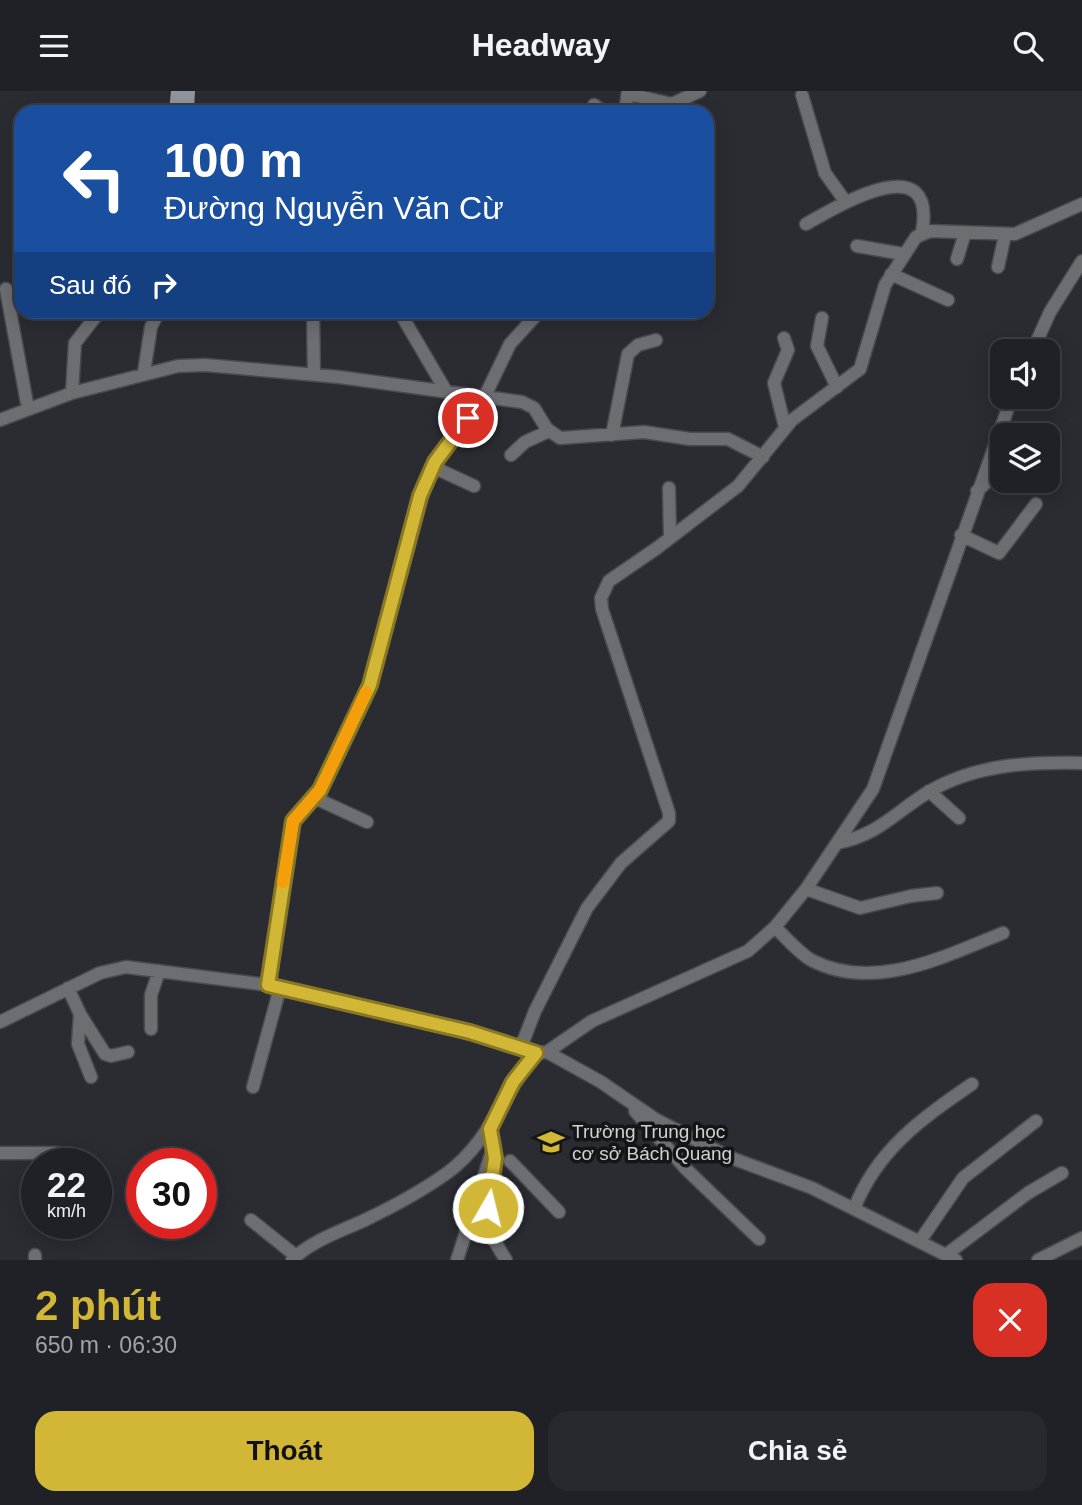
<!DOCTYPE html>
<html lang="vi">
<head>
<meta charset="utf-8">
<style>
	:root { --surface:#202126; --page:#28292e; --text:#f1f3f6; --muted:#a2a3a7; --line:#3d3e43; --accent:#d2b736 }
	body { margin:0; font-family:Helvetica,sans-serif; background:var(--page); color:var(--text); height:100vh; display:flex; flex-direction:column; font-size:26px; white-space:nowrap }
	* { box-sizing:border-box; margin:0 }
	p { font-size:23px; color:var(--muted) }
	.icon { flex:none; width:38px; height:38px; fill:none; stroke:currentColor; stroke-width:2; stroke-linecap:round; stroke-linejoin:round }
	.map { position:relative; height:1169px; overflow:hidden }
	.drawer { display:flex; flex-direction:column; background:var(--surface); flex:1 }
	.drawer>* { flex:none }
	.banner { position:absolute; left:14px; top:14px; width:700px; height:214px; border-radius:21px; box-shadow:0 4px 18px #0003,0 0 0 2px var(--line); background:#1a4fa0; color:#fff; overflow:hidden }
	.buttons { position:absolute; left:990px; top:248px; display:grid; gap:14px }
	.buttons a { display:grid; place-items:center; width:70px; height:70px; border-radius:14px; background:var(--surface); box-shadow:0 4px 18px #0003,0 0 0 2px var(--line); font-size:35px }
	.speed { position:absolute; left:21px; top:1057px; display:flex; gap:14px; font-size:35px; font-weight:700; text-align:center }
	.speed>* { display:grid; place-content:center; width:91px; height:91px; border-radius:50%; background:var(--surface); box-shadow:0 4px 18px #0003,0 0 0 2px var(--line); line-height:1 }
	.speed small { font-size:18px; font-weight:400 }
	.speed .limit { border:10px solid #d22; background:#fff; color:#111 }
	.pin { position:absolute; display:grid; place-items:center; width:60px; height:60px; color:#fff; margin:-30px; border:4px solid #fff; border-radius:50%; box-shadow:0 2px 7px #0007 }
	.me { position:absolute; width:77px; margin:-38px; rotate:8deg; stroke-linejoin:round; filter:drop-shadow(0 0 5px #0008) }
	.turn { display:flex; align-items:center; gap:24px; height:147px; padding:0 35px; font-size:32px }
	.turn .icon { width:91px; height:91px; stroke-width:2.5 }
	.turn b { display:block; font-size:49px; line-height:60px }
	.then { display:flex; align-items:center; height:66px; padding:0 35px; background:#0003; gap:14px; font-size:26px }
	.round { display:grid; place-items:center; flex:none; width:74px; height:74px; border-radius:21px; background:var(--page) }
	.headline { display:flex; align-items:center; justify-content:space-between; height:119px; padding:0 35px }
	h1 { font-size:42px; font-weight:600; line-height:52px; color:var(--accent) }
	.action { display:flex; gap:14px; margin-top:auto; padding:14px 35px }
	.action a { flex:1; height:80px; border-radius:21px; background:var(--accent); color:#111; font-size:28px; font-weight:600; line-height:80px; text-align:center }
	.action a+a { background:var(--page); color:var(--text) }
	header { display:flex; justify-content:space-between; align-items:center; height:91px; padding:0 35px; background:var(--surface); font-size:32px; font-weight:600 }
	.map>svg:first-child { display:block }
	.building { fill:#92959d }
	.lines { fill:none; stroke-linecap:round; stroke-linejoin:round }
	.minor-casing { stroke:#484a4f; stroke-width:15 }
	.minor { stroke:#6d6e72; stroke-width:12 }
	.route-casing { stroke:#887723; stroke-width:18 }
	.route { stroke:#d2b736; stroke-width:12 }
	.slow { stroke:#f59e0b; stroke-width:12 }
	.labels { text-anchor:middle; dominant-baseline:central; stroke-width:7; stroke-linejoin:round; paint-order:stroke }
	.poi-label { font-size:19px; fill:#d0d1d5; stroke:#141517; text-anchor:start }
</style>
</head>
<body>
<header><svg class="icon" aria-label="menu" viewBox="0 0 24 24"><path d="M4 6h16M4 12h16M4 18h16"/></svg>Headway<svg class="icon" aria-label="search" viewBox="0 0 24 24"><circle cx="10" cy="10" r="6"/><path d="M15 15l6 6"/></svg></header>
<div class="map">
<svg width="1082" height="1169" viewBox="0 0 1082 1169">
	<rect width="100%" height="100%" fill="#2a2c32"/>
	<path class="building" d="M171,0h24l-1,19h-25z"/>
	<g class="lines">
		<g class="minor-casing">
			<path id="minor" d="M628,3l44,10 28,-13
				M802,4l23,78 20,28
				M594,14l10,7
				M625,21l3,-21
				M806,133c35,-20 131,-77 116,8
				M857,155l46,8
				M957,168l8,-26
				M998,176l7,-32
				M891,183l57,26
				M6,198l22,120
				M313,220l1,64
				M399,220l47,80
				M822,227l-5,28 20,41
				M784,247l4,12 -14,33 11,44
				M1032,261l18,-40 32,-51
				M144,281l7,-45 8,-16
				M72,302l3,-50 25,-32
				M0,329l72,-27 106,-27 27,-1 134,12 183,25 12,6 13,21 13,9 84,-6 46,7h38l35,18
				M612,344l16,-81 10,-9 18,-5
				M511,364l14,-13 24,-11
				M433,376l41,19
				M669,397l1,50
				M977,400l26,-24
				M961,444l38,18 37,-49
				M929,700l30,27
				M315,707l52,24
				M837,752c42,-8 58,-31 93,-52 46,-27 100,-29 152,-28
				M806,798l54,19 51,-12 26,-3
				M775,836c11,11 23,25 36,33 63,33 134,-4 192,-27
				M268,894l25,-164 27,-31 53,-113 54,-199 8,-16 50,-66 25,-52 30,-33
				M68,897l12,26 25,40 6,2 17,-4
				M80,923l-2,30 13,33
				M0,931l100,-49 26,-6 142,18 139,31 129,37 11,-1 54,30 54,37 74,38 83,31 144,72
				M151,938v-34l8,-24
				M521,956l14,-36 52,-103 34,-45 48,-42v-8l-67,-204 -1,-11 8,-17 48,-33 81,-62 54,-66 68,-51 25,-84 31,-48 14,-6 85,3 67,-30
				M547,961l45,-31 156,-70 27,-24 31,-38 67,-100 139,-392
				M253,996l27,-99
				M635,1020l51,58 73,70
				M490,1038c9,37 -5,56 -2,90 1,15 10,28 18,41
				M0,1062h58l9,11
				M510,1070l49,51
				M854,1118c23,-59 67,-90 118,-125
				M251,1129l45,36
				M920,1150l43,-63 73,-57
				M947,1163l81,-61 34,-20
				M35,1164v5
				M292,1169c20,-20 50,-29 75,-41 27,-13 55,-28 80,-46 42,-30 57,-81 89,-120
				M457,1169l34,-106
				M1038,1169l44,-22"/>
		</g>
		<use href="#minor" class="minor"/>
	</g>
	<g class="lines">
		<g class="route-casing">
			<path id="route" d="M468,327l-33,44 -15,34 -50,189 -50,105 -27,31 -25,164 202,47 66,21 -23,29 -23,47 5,29 -7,50"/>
		</g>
		<use href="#route" class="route"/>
		<path class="slow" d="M283,791l10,-61 27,-31 46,-98"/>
	</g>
	<defs>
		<g id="school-bare" transform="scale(2.1)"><path d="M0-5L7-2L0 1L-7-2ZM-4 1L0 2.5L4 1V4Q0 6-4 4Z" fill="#d2b736" stroke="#141517" stroke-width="2.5" paint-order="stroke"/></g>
	</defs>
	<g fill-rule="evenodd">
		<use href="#school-bare" x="551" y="1051"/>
	</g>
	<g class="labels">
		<g class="poi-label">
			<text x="572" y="1040">Trường Trung học<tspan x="572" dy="22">cơ sở Bách Quang</tspan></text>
		</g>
	</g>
</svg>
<div class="buttons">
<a><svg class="icon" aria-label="sound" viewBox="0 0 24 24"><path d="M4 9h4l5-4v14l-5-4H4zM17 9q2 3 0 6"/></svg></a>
<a><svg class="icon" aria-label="layers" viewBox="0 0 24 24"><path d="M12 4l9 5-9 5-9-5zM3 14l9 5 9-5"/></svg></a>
</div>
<div class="speed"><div>22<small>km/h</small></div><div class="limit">30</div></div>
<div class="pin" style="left:468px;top:327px;background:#d93025"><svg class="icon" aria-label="arrive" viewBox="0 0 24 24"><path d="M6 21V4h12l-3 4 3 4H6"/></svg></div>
<svg class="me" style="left:488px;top:1117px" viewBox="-20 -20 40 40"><circle r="17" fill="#d2b736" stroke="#fff" stroke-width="3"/><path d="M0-11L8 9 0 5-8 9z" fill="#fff"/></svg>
<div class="banner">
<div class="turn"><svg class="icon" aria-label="left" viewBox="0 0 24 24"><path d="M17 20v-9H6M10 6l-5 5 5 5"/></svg><div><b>100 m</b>Đường Nguyễn Văn Cừ</div></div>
<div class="then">Sau đó<svg class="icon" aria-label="right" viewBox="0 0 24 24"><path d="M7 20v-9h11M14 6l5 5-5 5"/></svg></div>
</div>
</div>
<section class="drawer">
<div class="headline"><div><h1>2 phút</h1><p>650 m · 06:30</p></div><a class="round" style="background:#d93025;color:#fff"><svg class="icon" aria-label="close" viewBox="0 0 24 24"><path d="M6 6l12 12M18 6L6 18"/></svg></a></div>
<div class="action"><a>Thoát</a><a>Chia sẻ</a></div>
</section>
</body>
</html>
